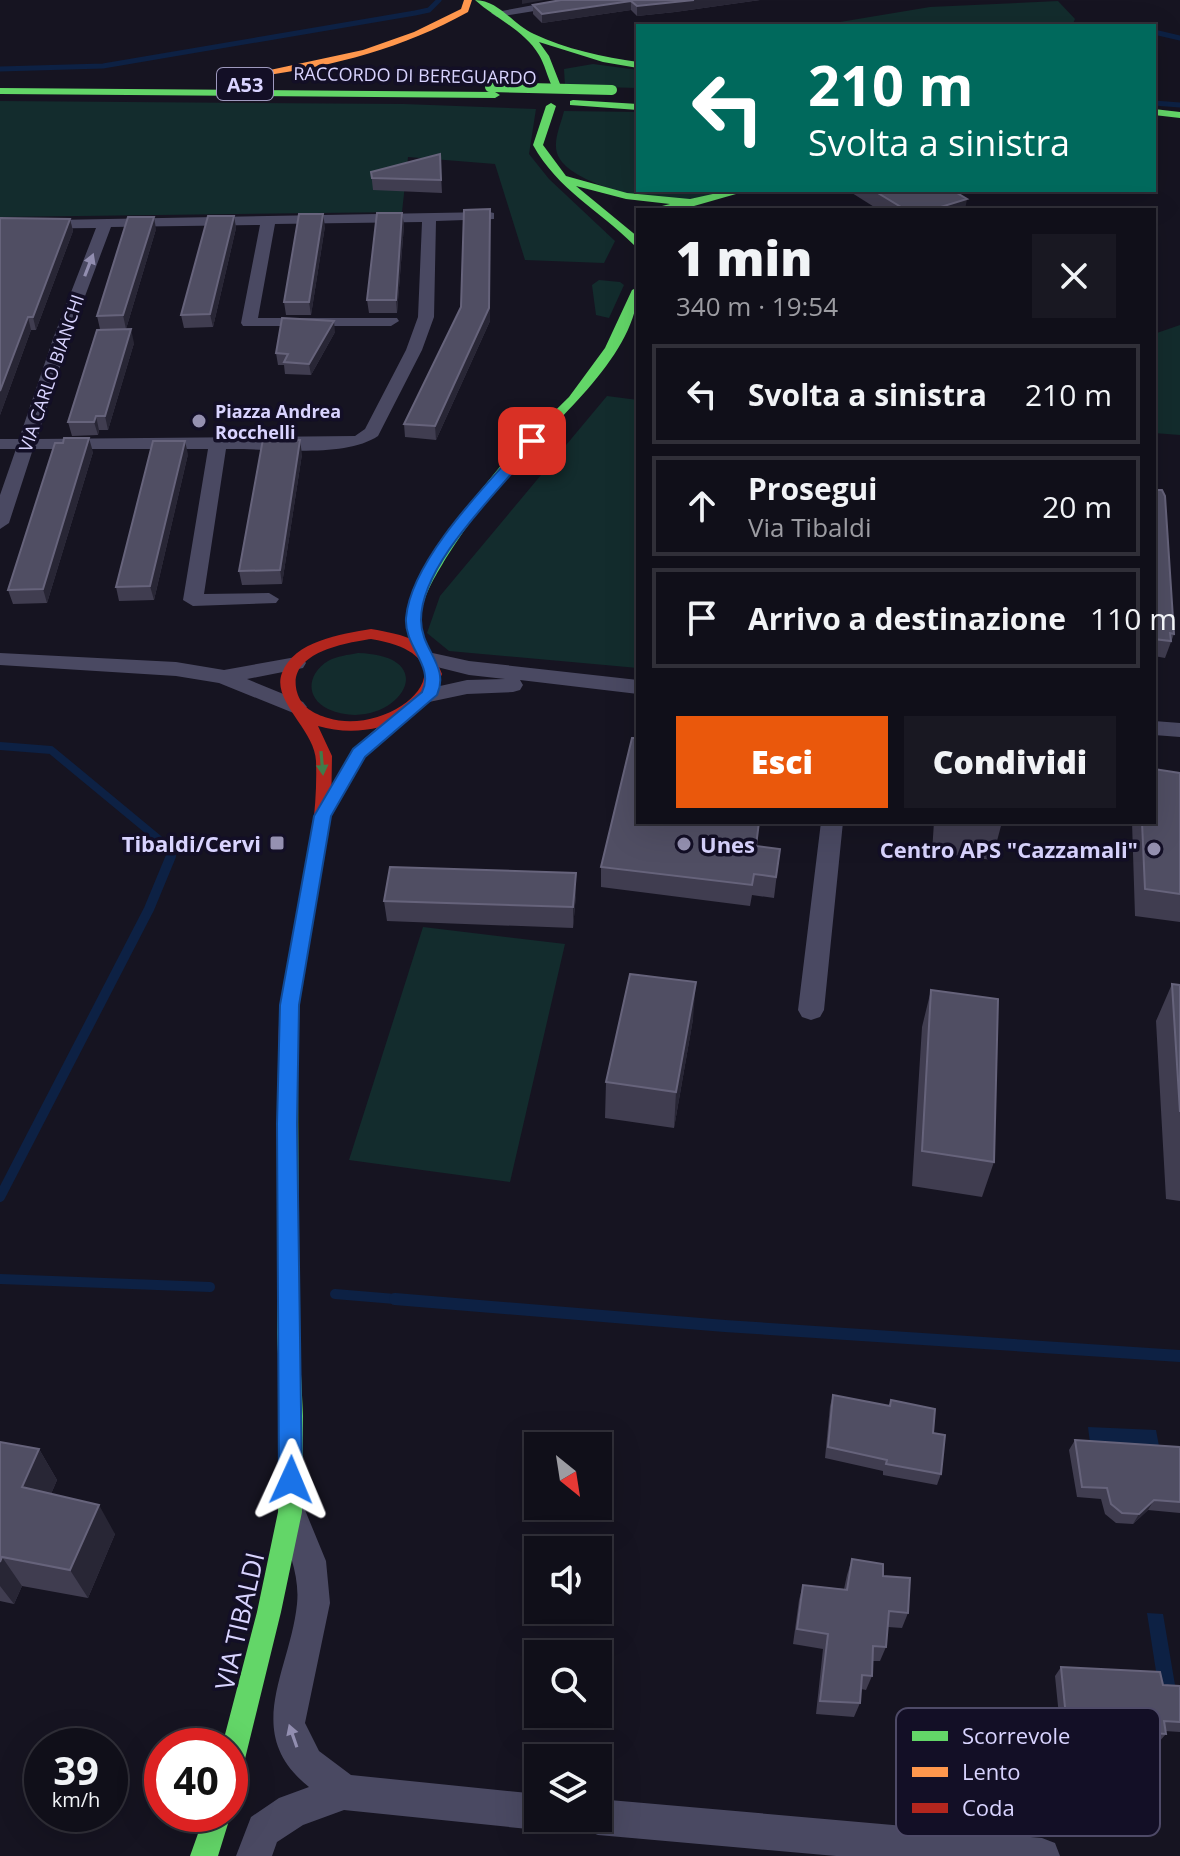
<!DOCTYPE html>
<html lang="it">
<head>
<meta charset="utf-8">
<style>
	:root { --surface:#100f19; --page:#191822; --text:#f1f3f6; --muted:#9c9ca2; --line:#302f38; --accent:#ea580c }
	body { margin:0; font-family:"Open Sans",sans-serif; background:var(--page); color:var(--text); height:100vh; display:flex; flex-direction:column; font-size:30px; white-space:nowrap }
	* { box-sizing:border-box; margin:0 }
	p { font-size:26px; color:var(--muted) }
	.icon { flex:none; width:44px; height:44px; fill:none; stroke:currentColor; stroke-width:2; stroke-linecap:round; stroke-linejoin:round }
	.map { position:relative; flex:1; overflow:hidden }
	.drawer { position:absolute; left:636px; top:208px; width:520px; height:616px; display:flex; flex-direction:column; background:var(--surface); border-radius:0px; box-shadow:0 8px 32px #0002,0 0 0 2px var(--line) }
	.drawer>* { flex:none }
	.banner { position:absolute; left:636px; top:24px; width:520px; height:168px; border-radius:0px; box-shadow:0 8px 32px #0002,0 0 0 2px var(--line); background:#00695c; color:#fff; overflow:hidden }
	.needle { width:52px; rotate:150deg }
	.buttons { position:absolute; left:524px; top:1432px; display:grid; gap:16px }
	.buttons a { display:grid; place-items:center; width:88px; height:88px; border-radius:0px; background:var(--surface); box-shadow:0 8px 32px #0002,0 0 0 2px var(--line); font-size:40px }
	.speed { position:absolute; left:24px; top:1728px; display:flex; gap:16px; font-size:40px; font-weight:700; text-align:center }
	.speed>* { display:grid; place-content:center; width:104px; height:104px; border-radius:50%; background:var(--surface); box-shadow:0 8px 32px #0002,0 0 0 2px var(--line); line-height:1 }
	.speed small { font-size:20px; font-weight:400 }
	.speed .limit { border:12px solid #d22; background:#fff; color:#111 }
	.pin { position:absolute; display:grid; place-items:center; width:68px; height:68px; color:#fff; margin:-34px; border-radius:16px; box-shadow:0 4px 12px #0006 }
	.me { position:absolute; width:88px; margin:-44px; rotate:1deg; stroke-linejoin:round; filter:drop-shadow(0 0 6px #0008) }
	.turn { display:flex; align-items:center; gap:28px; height:168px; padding:0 40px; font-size:36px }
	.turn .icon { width:104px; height:104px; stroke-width:2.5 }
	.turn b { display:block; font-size:56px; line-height:68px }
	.round { display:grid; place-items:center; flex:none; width:84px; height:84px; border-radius:0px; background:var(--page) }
	.overview { display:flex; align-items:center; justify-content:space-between; height:136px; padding:0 40px }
	h1 { font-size:48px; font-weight:800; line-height:60px }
	.primary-button { display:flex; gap:16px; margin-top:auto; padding:16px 40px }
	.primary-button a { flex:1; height:92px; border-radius:0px; background:var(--accent); color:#fff; font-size:32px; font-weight:800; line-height:92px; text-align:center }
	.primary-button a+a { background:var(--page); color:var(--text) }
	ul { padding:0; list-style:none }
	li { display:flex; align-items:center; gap:24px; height:100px; margin:0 16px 12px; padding:0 24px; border:4px solid var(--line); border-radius:0px }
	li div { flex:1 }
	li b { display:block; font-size:30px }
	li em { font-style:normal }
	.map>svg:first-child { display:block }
	.green { fill:#132c2d }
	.water { fill:#0d2144 }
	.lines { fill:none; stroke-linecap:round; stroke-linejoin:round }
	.stream-far3 { stroke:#0d2144; stroke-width:5 }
	.stream-far2 { stroke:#0d2144; stroke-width:8 }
	.stream-far1 { stroke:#0d2144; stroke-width:10 }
	.stream { stroke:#0d2144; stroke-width:12 }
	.street { fill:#4a4962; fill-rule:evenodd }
	.fast { fill:#63d668; fill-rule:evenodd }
	.slow { fill:#ff974d; fill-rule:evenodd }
	.jam { fill:#b3261e; fill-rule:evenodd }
	.fast-bridge { stroke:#63d668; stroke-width:10 }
	.wall { fill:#403d50 }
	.shaded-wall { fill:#282635 }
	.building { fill:#504e63; stroke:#66637b; stroke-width:2 }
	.oneway { fill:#928eb0 }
	.oneway2 { fill:#3f7c4a }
	.route { fill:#1a73e8; stroke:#114b97; stroke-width:2 }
	.poi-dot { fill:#9591b1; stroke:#130f26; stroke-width:3 }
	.labels { text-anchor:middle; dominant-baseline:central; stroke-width:7; stroke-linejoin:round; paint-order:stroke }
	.far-street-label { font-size:18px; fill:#d9d4ff; stroke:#130f26 }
	.far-poi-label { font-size:18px; font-weight:bold; fill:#d9d4ff; stroke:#130f26; text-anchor:start }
	.shield { fill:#130f26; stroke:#9e99be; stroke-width:2 }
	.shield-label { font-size:20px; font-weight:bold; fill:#d9d4ff }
	.poi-label { font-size:22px; font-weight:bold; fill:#d9d4ff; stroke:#130f26; text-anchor:end }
	.near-street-label { font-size:26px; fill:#d9d4ff; stroke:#130f26 }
	.key { fill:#130f26; stroke:#4e4a67; stroke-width:2 }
	.key-label { font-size:22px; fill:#d9d4ff }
</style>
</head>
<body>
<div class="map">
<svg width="1180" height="1856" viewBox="0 0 1180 1856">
	<rect width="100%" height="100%" fill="#161421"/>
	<path class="green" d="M1058,1l17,18 -3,7h-256l114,-19z
		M593,64l45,6v18l-73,-2 -1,-17z
		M0,101l404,3 132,5 -7,45 20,25 66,62 -11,22 -79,-3 -30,-96 -87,-7 -6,55 -402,5z
		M564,111l74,1v78h99c-25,8 -61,12 -87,9 -24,-4 -86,-21 -93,-46 -4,-13 4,-29 7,-42z
		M599,280l21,2 4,3 -15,33 -13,-3 -4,-30z
		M1180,325v110l-26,-2v-99z
		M607,396l31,4v268l-189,-17 -22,-18 13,-37z
		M358,653c93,3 33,84 -30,56 -23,-11 -21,-35 0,-48 9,-5 20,-6 30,-8z
		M423,927l142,17 -55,238 -161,-22z"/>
	<path class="water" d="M1088,1427l68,3 3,16 -69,-3z
		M1147,1613l16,1 12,71 -17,-1z"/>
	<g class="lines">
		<path class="stream-far3" d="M1105,26h20
			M1154,32l26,6
			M0,69l103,-3 312,-53 14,-3 10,-10
			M1154,103l26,2"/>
		<path class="stream-far2" d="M0,746l51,4 122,101 -3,7"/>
		<path class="stream-far1" d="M0,1197l149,-288 22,-53
			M0,1279l210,8
			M335,1294l84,7"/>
		<path class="stream" d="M395,1299l330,27 455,30"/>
		<path class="street" d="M561,0h29l-6,3 -87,14 -6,-4z
			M489,212l5,1v6l-58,2 -2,96 -12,33 -44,86c-34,23 -110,12 -152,13l-22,145 65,-1 10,6 -3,4 -83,3 -10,-6 25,-151h-175l-24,74 -9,6v-34l16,-46h-16v-10h19l35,-103 42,-108 -96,1v-8zM422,222l-4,95 -12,33 -41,79 -10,7 -318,3 33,-103 41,-109 149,-2 -19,98 2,3h148l8,-5 -2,-3h-139l17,-94z
			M428,652l41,9 169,19v14l-118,-14 3,5 -3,5 -7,2 -46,2 -38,8 -7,-2 -3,-5 3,-5 45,-10 38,-1 -36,-4 -48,-12 -3,-5 3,-5z
			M0,653l176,9 48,8 72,-13 7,1 3,5 -3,5 -56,11 56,23 4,5 -11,7 -77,-31 -43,-7 -176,-11z
			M1154,721l26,2v14l-26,-2z
			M821,822h22l-19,188 -4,7 -9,3 -9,-3 -4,-7z
			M294,1505l11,5 21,51 4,42 -25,120 14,28 32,24 187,19v24h15l-2,7 -13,5 -194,-20 -41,15 -26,17 -5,14h-36l15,-39 28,-19 30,-11c-68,-54 -19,-115 -12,-183 3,-29 -9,-56 -19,-83l5,-11z
			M598,1799l444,39 13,5 5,13h-224l-238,-21 -13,-5 -5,-12h18z"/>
		<path class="fast" d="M475,0c24,0 38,25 59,34 31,15 70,23 104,28v6l-35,-6 -64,-20 10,14 11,28 -8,2c-5,-10 -7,-21 -13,-31 -15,-25 -43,-36 -64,-55z
			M0,88l495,4 5,3 -5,3 -495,-4z
			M573,100l65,4v6l-68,-5v-4z
			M551,103l5,3 -13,39 23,31 61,17 63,6 41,-9h19l-56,16 -32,4v-4l8,-2 -44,-5 -50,-13 62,51v9l-4,-1c-36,-36 -76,-55 -101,-100l13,-39z
			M1154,109l26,3v6l-26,-3z
			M638,287c0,67 -81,131 -122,178 -26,29 -49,60 -70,93 -11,19 -24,38 -25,61 -1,9 4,21 6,30l-8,5 -5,-2 -8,-32 7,-31 40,-65 54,-66 62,-61 36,-49 27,-58z
			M288,1055l7,3 3,5 1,270 4,83 -1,96 -21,100 -38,155 -4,9 -9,4v-34h-8l35,-134 21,-100 3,-96 -4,-83 1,-270 3,-5z
			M230,1811l1,3 -13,42h-28l15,-42h25z"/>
		<path class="slow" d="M464,0h8l-4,12c-65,36 -133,54 -207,64l-5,-3 107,-23 51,-18 47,-23z
			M397,715l8,5 -2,4 -38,33 -35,61h-12l-2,-4 37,-65 38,-33z"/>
		<path class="jam" d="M371,629c34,6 58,10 71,45 -18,49 -77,66 -124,52l14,30 -1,60 -32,189 -1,58 -3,5 -7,3 -7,-3 -3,-5c1,-20 0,-41 3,-61 12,-80 38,-160 35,-241 -1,-31 -45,-60 -34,-88 12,-32 59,-39 89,-44zM371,639c112,18 23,99 -43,79 -14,-4 -27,-11 -31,-26 -11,-39 47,-49 74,-53z"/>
		<path class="fast-bridge" d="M490,87l122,3"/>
	</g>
	<path class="wall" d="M561,0h199l-85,12 -38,4 -6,-6 -89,13 -9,-9v-9z
		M440,154l2,39 -69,-3 -2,-18z
		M852,190h100l13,20h-86l-27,-17z
		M490,209v112l-54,119 -31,-3 -1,-13 57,-117z
		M402,213l2,12 -7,88h-28l-2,-13z
		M234,216l2,12 -23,99 -29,1 -3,-13z
		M0,218l70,1 3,12 -37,99h-5l-31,85z
		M325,226l-14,89h-25l-2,-13z
		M156,229l-30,100h-26l-3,-13z
		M335,332l-24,43 -26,-1 -1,-9h-6l-2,-12z
		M134,343l-26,87h-9l-1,5 -26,1 -4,-14z
		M63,443l30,9 -46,151 -34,1 -5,-14z
		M188,454l-34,146 -35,1 -3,-14z
		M302,454l-20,130 -40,1 -3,-14z
		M1154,490l20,144 -9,24 -11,-2z
		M1180,773v149l-45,-6 -3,-94h22z
		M934,822h68l-10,38 -60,-8z
		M757,846l23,3 -6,49 -22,-3 -2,11 -149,-19v-20z
		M576,873v21l-3,34 -186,-7 -3,-20z
		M1172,984l8,1v216l-14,-2 -10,-178z
		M931,990l63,172 -12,35 -70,-11 10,-159z
		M693,1019l-19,109 -69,-10 1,-36z
		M833,1395l56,11 2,-6 42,33 8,41 -4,11 -54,-10v-4l-58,-13 5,-52z
		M1075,1440l105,7v66l-32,-3 -15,14 -17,-1 -11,-9 -4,-15 -24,-2 -8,-47z
		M0,1442l39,7 18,31 -6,14 64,40 -27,64 -66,-12 -8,18 -14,-3z
		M852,1559l31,17 25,37 -6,15 -14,-1 -2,20 -6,14h-7l-1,15 -6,14 -5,-1 -1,14 -6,14 -38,-3 7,-65 -30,-5 6,-44 4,-15 41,4 3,-14z
		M1061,1667l102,18 17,1v46l-15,-1 1,3 -8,9 -97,-7 -6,-60z"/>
	<path class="shaded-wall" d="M522,0h23l-23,4z
		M694,0h66l-85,12 -38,4v-10z
		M631,1v9l-89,13v-9z
		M967,199l-2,11h-34z
		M490,209v112l-54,119 -1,-14z
		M402,213l2,12 -7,88 -1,-13z
		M323,214l2,12 -14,89 -2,-13z
		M234,216l2,12 -23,99 -3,-13z
		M154,217l2,12 -30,100 -3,-14z
		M70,219l3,12 -37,99 -3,-13z
		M28,317l3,13 -31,85v-24z
		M334,321l1,11 -24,43 -2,-11z
		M131,329l3,14 -26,87 -3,-14z
		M96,416l3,14 -1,5 -4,-13z
		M89,438l4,14 -46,151 -4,-14z
		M300,440l2,14 -20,130 -2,-14z
		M185,441l3,13 -34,146 -4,-14z
		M576,873v21l-3,34v-21z
		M696,982l-3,37 -19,109 2,-36z
		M39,1449l18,31 -16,37 -19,-30z
		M1154,1500l-6,10 -15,14 6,-10z
		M99,1505l16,29 -27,64 -18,-28z
		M2,1557l20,29 -8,18 -14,-18v-24z"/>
	<path class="building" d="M561,0h133l-57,6 -6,-5 -89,13 -9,-9z
		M440,154l1,26 -69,-2 -1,-6z
		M873,190h79l15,9 -36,11h-25z
		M490,209l-1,99 -54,118 -31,-2 57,-117 3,-97z
		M377,213h25l-6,87h-29z
		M299,214h24l-14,88h-25z
		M208,216h26l-24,98 -29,1z
		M128,217h26l-31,98 -26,1z
		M0,218l70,1 -37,98h-5l-28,74z
		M282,318l52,3 -25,43 -25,-2 4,-8 -12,-1z
		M131,329l-26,87h-9l-2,6h-26l29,-92z
		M64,438h25l-46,151 -35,1 47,-147h8z
		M263,439l37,1 -20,130 -41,1z
		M153,441h32l-35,145 -34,1z
		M1154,490h8l3,6 9,138 -4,-1 1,8 -17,-2z
		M632,738h6v84h121l-3,24 24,3 -4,28 -22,-3 -2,11 -151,-18z
		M1154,769l26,4v121l-35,-5 -3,-67h12z
		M390,867l186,6 -3,34 -189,-6z
		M630,974l66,8 -20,110 -70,-10z
		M1172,984l8,1v127z
		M931,990l67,9 -4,163 -72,-11z
		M833,1395l57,11 1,-6 44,9 -2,24 12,2 -4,39 -55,-10 1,-4 -59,-13z
		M1075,1440l105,7v55l-26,-2 -15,14 -17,-1 -11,-9 -4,-16 -25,-1z
		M0,1442l39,7 -17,38 77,18 -29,65 -68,-13 -2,5z
		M852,1559l31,5v12l27,2 -2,35 -19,-2 -3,36 -13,-1 -1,30 -10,-1 -2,28 -40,-2 8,-67 -31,-5 6,-44 44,5z
		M1061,1667l99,5 3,13 17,1v36l-16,-1 2,13 -99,-7z"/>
	<defs><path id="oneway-solid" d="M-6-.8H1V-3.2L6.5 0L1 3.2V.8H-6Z" transform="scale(2)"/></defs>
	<g class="oneway">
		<use href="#oneway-solid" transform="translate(89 265) rotate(-69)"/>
		<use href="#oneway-solid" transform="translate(293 1736) rotate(-109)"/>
	</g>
	<use class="oneway2" href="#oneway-solid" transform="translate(322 763) rotate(85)"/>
	<path class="route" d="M528,438l11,3c-34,45 -118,120 -118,179 0,30 29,46 16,75l-72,62 -34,59 -32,189 -2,119 5,356 -3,8 -8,3 -9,-3 -3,-8 -2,-356 3,-119 34,-189 39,-67 69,-57c13,-26 -18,-45 -16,-74 5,-59 83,-136 122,-180z"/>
	<g class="poi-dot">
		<circle cx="199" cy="421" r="8"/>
		<rect x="269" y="835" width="16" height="16" rx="4"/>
		<circle cx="684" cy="844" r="8"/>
		<circle cx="1154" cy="849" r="8"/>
	</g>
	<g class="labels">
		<g class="far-street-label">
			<text transform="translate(415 75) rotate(1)">RACCORDO DI BEREGUARDO</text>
			<text transform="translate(51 373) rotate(-71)">VIA CARLO BIANCHI</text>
		</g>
		<g class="far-poi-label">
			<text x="215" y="411">Piazza Andrea<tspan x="215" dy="21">Rocchelli</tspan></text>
		</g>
		<rect class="shield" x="217" y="68" width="56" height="32" rx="6"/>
		<g class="shield-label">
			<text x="245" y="84">A53</text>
		</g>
		<g class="poi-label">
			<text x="261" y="843">Tibaldi/Cervi</text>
			<text x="700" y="844" text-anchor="start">Unes</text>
			<text x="1138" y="849">Centro APS "Cazzamali"</text>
		</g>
		<g class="near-street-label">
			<text transform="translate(239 1621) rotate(-77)">VIA TIBALDI</text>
		</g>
	</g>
	<rect x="896" y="1708" width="264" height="128" rx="12" class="key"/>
	<rect x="912" y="1731" width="36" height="10" fill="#63d668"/>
	<rect x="912" y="1767" width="36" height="10" fill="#ff974d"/>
	<rect x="912" y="1803" width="36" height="10" fill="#b3261e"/>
	<g class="key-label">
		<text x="962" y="1744">Scorrevole</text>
		<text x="962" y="1780">Lento</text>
		<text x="962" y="1816">Coda</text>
	</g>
</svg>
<div class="buttons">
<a><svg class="needle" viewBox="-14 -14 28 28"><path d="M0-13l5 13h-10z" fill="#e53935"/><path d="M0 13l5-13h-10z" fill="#9c9ca2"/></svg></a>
<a><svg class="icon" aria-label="sound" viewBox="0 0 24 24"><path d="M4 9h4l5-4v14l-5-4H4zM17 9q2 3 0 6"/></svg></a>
<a><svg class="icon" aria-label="search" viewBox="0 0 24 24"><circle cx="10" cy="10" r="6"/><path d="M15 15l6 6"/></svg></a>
<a><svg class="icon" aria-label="layers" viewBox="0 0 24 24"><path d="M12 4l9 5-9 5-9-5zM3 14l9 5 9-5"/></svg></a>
</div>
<div class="speed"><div>39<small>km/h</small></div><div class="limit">40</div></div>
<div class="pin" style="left:532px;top:441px;background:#d93025"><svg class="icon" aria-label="arrive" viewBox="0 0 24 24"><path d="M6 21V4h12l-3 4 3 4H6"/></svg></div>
<svg class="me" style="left:291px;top:1480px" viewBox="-20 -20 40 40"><path d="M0-17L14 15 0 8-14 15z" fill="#1a73e8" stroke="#fff" stroke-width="4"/></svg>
<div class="banner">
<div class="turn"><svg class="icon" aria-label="left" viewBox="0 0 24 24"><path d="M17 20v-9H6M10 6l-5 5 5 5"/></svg><div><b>210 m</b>Svolta a sinistra</div></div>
</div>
<section class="drawer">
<div class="overview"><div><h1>1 min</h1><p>340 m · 19:54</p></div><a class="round"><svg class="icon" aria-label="close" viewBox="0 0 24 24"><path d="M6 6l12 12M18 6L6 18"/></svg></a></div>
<ul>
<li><svg class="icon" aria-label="left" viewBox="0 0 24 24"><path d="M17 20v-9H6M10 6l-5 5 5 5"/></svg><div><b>Svolta a sinistra</b></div><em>210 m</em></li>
<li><svg class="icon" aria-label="ahead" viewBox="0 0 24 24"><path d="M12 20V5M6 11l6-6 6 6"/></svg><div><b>Prosegui</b><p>Via Tibaldi</p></div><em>20 m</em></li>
<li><svg class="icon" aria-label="arrive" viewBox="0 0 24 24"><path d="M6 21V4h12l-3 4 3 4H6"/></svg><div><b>Arrivo a destinazione</b></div><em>110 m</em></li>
</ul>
<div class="primary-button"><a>Esci</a><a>Condividi</a></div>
</section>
</div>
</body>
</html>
